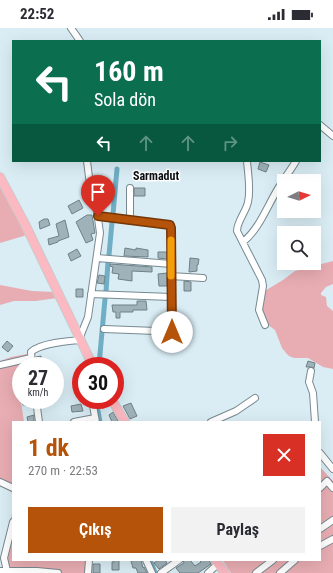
<!DOCTYPE html>
<html lang="tr">
<head>
<meta charset="utf-8">
<style>
	:root { --surface:#fff; --page:#f2f2f3; --text:#2b2b33; --muted:#7c7c81; --accent:#b45309 }
	body { margin:0; font-family:"Roboto Condensed",sans-serif; background:var(--page); color:var(--text); height:100vh; display:flex; flex-direction:column; font-size:15px; white-space:nowrap }
	* { box-sizing:border-box; margin:0 }
	p { font-size:13px; color:var(--muted) }
	.icon { flex:none; width:22px; height:22px; fill:none; stroke:currentColor; stroke-width:2; stroke-linecap:round; stroke-linejoin:round }
	.map { position:relative; flex:1; overflow:hidden }
	.panel { position:absolute; left:12px; top:393px; width:309px; height:140px; display:flex; flex-direction:column; background:var(--surface); border-radius:0px; box-shadow:0 4px 16px #0002 }
	.panel>* { flex:none }
	.hud { position:absolute; left:12px; top:12px; width:309px; height:122px; border-radius:0px; box-shadow:0 4px 16px #0002; background:#0b6e4f; color:#fff; overflow:hidden }
	.needle { width:26px; rotate:85deg }
	.tools { position:absolute; left:277px; top:146px; display:grid; gap:8px }
	.tools a { display:grid; place-items:center; width:44px; height:44px; border-radius:0px; background:var(--surface); box-shadow:0 4px 16px #0002; font-size:20px }
	.speed { position:absolute; left:12px; top:329px; display:flex; gap:8px; font-size:20px; font-weight:700; text-align:center }
	.speed>* { display:grid; place-content:center; width:52px; height:52px; border-radius:50%; background:var(--surface); box-shadow:0 4px 16px #0002; line-height:1 }
	.speed small { font-size:10px; font-weight:400 }
	.speed .limit { border:6px solid #d22; background:#fff; color:#111 }
	.pin { position:absolute; display:grid; place-items:center; width:34px; height:34px; color:#fff; margin:-41px -17px; border-radius:50% 50% 50% 0; rotate:-45deg; box-shadow:0 0 4px #0007 }
	.pin .icon { rotate:45deg }
	.me { position:absolute; width:44px; margin:-22px; rotate:0deg; stroke-linejoin:round; filter:drop-shadow(0 0 3px #0008) }
	.turn { display:flex; align-items:center; gap:14px; height:84px; padding:0 16px; font-size:18px }
	.turn .icon { width:52px; height:52px; stroke-width:2.5 }
	.turn b { display:block; font-size:28px; line-height:34px }
	.lanes { display:flex; align-items:center; height:38px; padding:0 16px; background:#0003; justify-content:center; gap:20px; direction:ltr }
	.lanes .off { opacity:.35 }
	.round { display:grid; place-items:center; flex:none; width:42px; height:42px; border-radius:0px; background:var(--page) }
	.headline { display:flex; align-items:center; justify-content:space-between; height:68px; padding:0 16px }
	h1 { font-size:24px; font-weight:700; line-height:30px; color:var(--accent) }
	.primary-button { display:flex; gap:8px; margin-top:auto; padding:8px 16px }
	.primary-button a { flex:1; height:46px; border-radius:0px; background:var(--accent); color:#fff; font-size:16px; font-weight:700; line-height:46px; text-align:center }
	.primary-button a+a { background:var(--page); color:var(--text) }
	.status { display:flex; justify-content:space-between; align-items:center; height:28px; padding:0 20px; background:var(--surface); direction:ltr }
	.status svg { height:11px; fill:currentColor }
	.map>svg:first-child { display:block }
	.green { fill:#e8adb2 }
	.lines { fill:none; stroke-linecap:round; stroke-linejoin:round }
	.canal { stroke:#6faec4; stroke-width:5 }
	.building { fill:#a0b2b9; stroke:#6f8187 }
	.minor-casing { stroke:#788990; stroke-width:8 }
	.major-casing { stroke:#c9cacb; stroke-width:10 }
	.minor { stroke:#fff; stroke-width:6 }
	.major { stroke:#fcb9c2; stroke-width:8 }
	.route-casing { stroke:#753606; stroke-width:10 }
	.route { stroke:#b45309; stroke-width:7 }
	.slow { stroke:#f59e0b; stroke-width:7 }
	.labels { text-anchor:middle; dominant-baseline:central; stroke-width:3; stroke-linejoin:round; paint-order:stroke }
	.neighbourhood-label { font-size:12px; font-weight:bold; fill:#0a1013; stroke:#fff }
</style>
</head>
<body>
<div class="status"><b>22:52</b><svg viewBox="0 0 49 12"><path d="M0 12V9h3v3zM5 12V6h3v6zM10 12V3h3v9zM15 12V0h3v12zM26 1h20v11H26zM47 4h2v5h-2z"/></svg></div>
<div class="map">
<svg width="333" height="545" viewBox="0 0 333 545">
	<rect width="100%" height="100%" fill="#daedf5"/>
	<path class="green" d="M0,157l27,50 -27,8z
		M333,233v23l-7,3 -5,6v2l5,2 1,9 6,5v58l-10,-2 -15,-9h-14l-5,-2 -3,-3 -4,-5 -7,-18 -7,-5 -7,-13 2,-20 20,-12 12,-9z
		M0,257l32,6 22,1 3,6 -21,3h-22l-14,4z
		M27,326l1,12h-7v29h-1l4,27h-11v71l-13,-8v-124l11,-4z
		M320,439l13,14v92h-102l-8,-12 1,-1h96z
		M13,483v49h75l-1,13h-55l-28,-4c-4,-13 5,-45 9,-58z"/>
	<g class="lines">
		<path class="canal" d="M113,186l4,-45
			M109,227l3,-33
			M106,263l2,-29
			M99,337l6,-66
			M96,372l4,22
			M150,532l5,13"/>
	</g>
	<path class="building" d="M260,134l9,3 -3,7 -8,-3z
		M134,160h11v8h-11z
		M79,172l4,8 -11,6 -4,-8z
		M87,187h5l3,18 -4,1 2,6 -7,3 -10,-21z
		M44,191h4l2,6 -10,4 -1,-7z
		M65,192l4,17 -11,4v1l-9,3 -1,-6 11,-3 -3,-12z
		M125,220l11,2v-2l12,2v7l-24,-1z
		M77,221l4,7 -10,5 -3,-7z
		M158,224h9v7l-9,-1z
		M190,230l9,1 -1,6h-1v6l-8,1z
		M110,236l42,3v5l-20,-1v10l-14,-2 1,-5 -7,-1 1,-6 -3,-1z
		M167,245v13h-8l-1,-12z
		M99,247l6,1 -1,8 -7,-1z
		M184,253l7,1v9h-7z
		M76,261h7v8h-7z
		M137,273h9l1,9h-14v2h-13v6h-4v-6h-3l-1,-7h25z
		M7,313l6,5 -5,6 -6,-5z
		M41,328l3,9 -7,1 -1,-9z
		M308,333l7,2 -1,5 -3,-1h-5z
		M22,372h10v5h-9z
		M131,375l6,13 -7,3 -7,-13z
		M81,376l2,7 -11,1 -1,-6z
		M113,384l4,7 1,3h-6l-3,-7z
		M34,387v7h-6l-1,-5z
		M113,532h6v10h-7v-8h2z
		M136,532h5l2,8 1,-1 3,6h-9l-2,-5h-3l-2,-7z
		M158,532h7l2,3 -8,6 -5,-6z
		M183,532h7l5,6 6,-4 -1,-2h9l2,4 -13,9h-18l-4,-5 8,-5z
		M93,536h7v9h-7z"/>
	<g class="lines">
		<g class="minor-casing">
			<path id="minor" d="M71,0l9,13
				M320,97l13,11
				M247,133c1,13 4,28 1,41 -2,10 -11,19 -11,29l25,49 1,6 -4,24 6,15
				M98,188l72,9 1,3 1,104
				M130,193v-33
				M243,214c17,-14 24,-36 36,-55 5,-9 12,-17 17,-26
				M97,230l74,6
				M171,248l32,2
				M91,266l80,3
				M104,301l78,3
				M80,309l8,-20 12,-84 -3,-22 -8,-34 -2,-16
				M0,337l31,-7
				M32,338l-1,-14c10,-9 37,-11 50,-12
				M311,343l-2,11 4,11 2,29
				M36,372l3,22
				M92,372l4,22
				M74,394l21,-4
				M211,394l25,-11 19,-13
				M320,425l13,16
				M0,454l13,6
				M320,460l7,-7 6,7
				M320,501l13,-9
				M320,518l13,-7
				M146,532l6,13
				M0,543h37l21,2
				M7,543l-3,-13 9,-36
				M88,545l1,-13
				M161,545l18,-13
				M208,545l10,-9
				M256,545l17,-13
				M280,545l15,-13"/>
		</g>
		<g class="major-casing">
			<path id="major" d="M0,149l25,47 68,142
				M112,372l13,22
				M215,532l10,13"/>
		</g>
		<use href="#minor" class="minor"/>
		<use href="#major" class="major"/>
	</g>
	<g class="lines">
		<g class="route-casing">
			<path id="route" d="M98,188l72,9 1,3 1,104"/>
		</g>
		<use href="#route" class="route"/>
		<path class="slow" d="M171,212v36"/>
	</g>
	<g class="labels">
		<g class="neighbourhood-label">
			<text x="156" y="148">Sarmadut</text>
		</g>
	</g>
</svg>
<div class="tools">
<a><svg class="needle" viewBox="-14 -14 28 28"><path d="M0-13l5 13h-10z" fill="#e53935"/><path d="M0 13l5-13h-10z" fill="#7c7c81"/></svg></a>
<a><svg class="icon" aria-label="search" viewBox="0 0 24 24"><circle cx="10" cy="10" r="6"/><path d="M15 15l6 6"/></svg></a>
</div>
<div class="speed"><div>27<small>km/h</small></div><div class="limit">30</div></div>
<div class="pin" style="left:98px;top:188px;background:#d93025"><svg class="icon" aria-label="arrive" viewBox="0 0 24 24"><path d="M6 21V4h12l-3 4 3 4H6"/></svg></div>
<svg class="me" style="left:172px;top:304px" viewBox="-20 -20 40 40"><circle r="19" fill="#fff"/><path d="M0-13L10 11 0 6-10 11z" fill="#b45309"/></svg>
<div class="hud">
<div class="turn"><svg class="icon" aria-label="left" viewBox="0 0 24 24"><path d="M17 20v-9H6M10 6l-5 5 5 5"/></svg><div><b>160 m</b>Sola dön</div></div>
<div class="lanes"><svg class="icon" aria-label="left" viewBox="0 0 24 24"><path d="M17 20v-9H6M10 6l-5 5 5 5"/></svg><svg class="icon off" aria-label="ahead" viewBox="0 0 24 24"><path d="M12 20V5M6 11l6-6 6 6"/></svg><svg class="icon off" aria-label="ahead" viewBox="0 0 24 24"><path d="M12 20V5M6 11l6-6 6 6"/></svg><svg class="icon off" aria-label="right" viewBox="0 0 24 24"><path d="M7 20v-9h11M14 6l5 5-5 5"/></svg></div>
</div>
<section class="panel">
<div class="headline"><div><h1>1 dk</h1><p>270 m · 22:53</p></div><a class="round" style="background:#d93025;color:#fff"><svg class="icon" aria-label="close" viewBox="0 0 24 24"><path d="M6 6l12 12M18 6L6 18"/></svg></a></div>
<div class="primary-button"><a>Çıkış</a><a>Paylaş</a></div>
</section>
</div>
</body>
</html>
